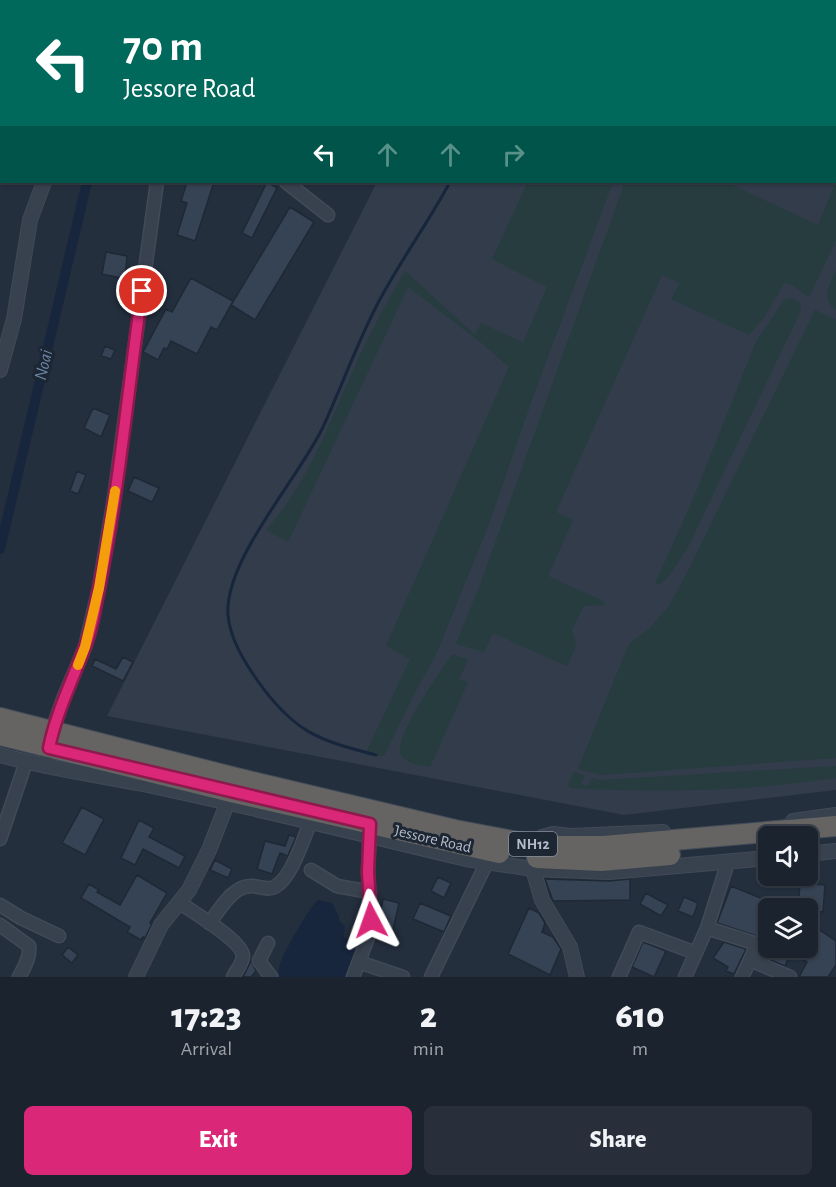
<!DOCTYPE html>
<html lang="en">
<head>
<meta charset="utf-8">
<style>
	:root { --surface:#1b232e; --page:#282f3a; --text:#f1f3f6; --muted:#a0a4aa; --line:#39404a; --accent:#db2777 }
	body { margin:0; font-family:"Alegreya Sans",sans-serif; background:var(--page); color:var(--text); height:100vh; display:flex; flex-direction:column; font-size:22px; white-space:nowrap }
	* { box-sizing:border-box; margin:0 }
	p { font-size:20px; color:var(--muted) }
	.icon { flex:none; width:33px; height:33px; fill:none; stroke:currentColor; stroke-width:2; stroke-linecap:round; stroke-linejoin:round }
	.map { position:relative; height:977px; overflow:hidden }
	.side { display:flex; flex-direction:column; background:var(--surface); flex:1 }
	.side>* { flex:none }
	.top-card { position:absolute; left:0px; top:0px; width:837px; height:183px; box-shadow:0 2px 4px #0004,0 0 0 2px var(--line); background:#00695c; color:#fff; overflow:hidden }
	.tools { position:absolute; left:758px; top:826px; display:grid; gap:12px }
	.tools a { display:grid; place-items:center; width:60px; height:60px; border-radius:9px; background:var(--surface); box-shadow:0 2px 4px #0004,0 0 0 2px var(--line); font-size:30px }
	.pin { position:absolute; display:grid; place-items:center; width:51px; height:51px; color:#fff; margin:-26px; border:3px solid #fff; border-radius:50%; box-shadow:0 2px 6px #0007 }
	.me { position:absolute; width:66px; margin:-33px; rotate:356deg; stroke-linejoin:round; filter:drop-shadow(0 0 4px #0008) }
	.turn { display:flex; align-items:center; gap:21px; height:126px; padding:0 24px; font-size:27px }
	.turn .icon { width:78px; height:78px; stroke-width:2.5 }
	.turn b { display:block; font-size:42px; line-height:51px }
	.lanes { display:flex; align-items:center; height:57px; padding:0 24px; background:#0003; justify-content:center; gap:30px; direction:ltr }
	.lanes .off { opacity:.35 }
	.eta { display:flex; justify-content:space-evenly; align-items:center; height:102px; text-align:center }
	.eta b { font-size:36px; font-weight:800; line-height:42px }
	.action { display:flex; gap:12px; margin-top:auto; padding:12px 24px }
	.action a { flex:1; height:69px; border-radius:9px; background:var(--accent); color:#fff; font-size:24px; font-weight:800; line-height:69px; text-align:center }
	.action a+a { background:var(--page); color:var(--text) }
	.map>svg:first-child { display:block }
	.airport { fill:#323c4b }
	.green { fill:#263c3f }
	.water { fill:#17263c }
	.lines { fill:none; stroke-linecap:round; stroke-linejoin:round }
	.stream { stroke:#17263c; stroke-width:3 }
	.canal { stroke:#17263c; stroke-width:10 }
	.taxiway { stroke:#3f4a5a; stroke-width:27 }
	.building { fill:#364354; stroke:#1f2835; stroke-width:1.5 }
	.minor-casing { stroke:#414a57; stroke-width:15 }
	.tertiary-casing { stroke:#414a57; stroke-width:16 }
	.trunk-casing { stroke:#434c59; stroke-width:22 }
	.minor { stroke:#38414e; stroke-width:12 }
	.tertiary { stroke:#38414e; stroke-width:14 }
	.trunk { stroke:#656462; stroke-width:20 }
	.route-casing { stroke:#8e194d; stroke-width:15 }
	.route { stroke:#db2777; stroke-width:10 }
	.slow { stroke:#f59e0b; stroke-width:10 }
	.labels { text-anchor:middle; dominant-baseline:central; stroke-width:6; stroke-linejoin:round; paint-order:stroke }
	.shield { fill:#1d2633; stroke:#878f9c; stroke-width:1.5 }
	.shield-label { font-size:15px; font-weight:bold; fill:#b4bcc9 }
	.street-label { font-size:16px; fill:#b4bcc9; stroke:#1d2633 }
	.water-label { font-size:18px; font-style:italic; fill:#6d86a8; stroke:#1d2633 }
</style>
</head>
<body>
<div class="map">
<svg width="836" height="977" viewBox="0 0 836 977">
	<rect width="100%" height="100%" fill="#242f3e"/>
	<path class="airport" d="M471,0h365v790l-212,25 -517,-99 270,-534h459v-180l-365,-1z"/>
	<path class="green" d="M706,0h115l-116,1z
		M528,182h85l-79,212 -45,130 -54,133 -21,37 -29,60 -2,2 -18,-1 45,-96 -24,-13 123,-279 -26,-23 -75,-57 -120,255 -22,-12c40,-44 62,-103 86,-157 15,-35 34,-69 53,-102l70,64 6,-12 42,20 24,-56 -55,-28z
		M625,182h106l-1,2 88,41 18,-43v58l-27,57c-9,-5 -15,-13 -24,-15l-22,37 -14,16 -78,-36 9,-16 -18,-8 -106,237 17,8 -25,56 57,26 -1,3 -20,1 -12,24 4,16 -9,20 -74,-33 -9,19 -28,-8 24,-59z
		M836,271v39c-15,-11 -7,-25 0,-39z
		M791,298l9,5 1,7 -113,237 -19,29 -9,8h-5l39,-87 62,-155 28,-42z
		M815,310l21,10v438l-235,17 -23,-6 51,-125 20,-15 20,-23 21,-39z
		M453,654l15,6 -9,19 9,3 -38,85c-9,-2 -24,-3 -29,-12 -9,-15 41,-87 52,-101z
		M836,766v12c-88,13 -177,15 -266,10l-2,-4 6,-12 11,4 -4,8 7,2 4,-8 9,2z"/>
	<path class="water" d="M318,900l14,3 7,13v5l6,5 -1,11 11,6c2,12 -4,23 -10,34h-65c-1,-3 -2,-6 -1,-10 3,-12 30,-60 39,-67z"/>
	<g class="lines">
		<path class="stream" d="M538,2v-2
			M376,755c-59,-15 -82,-23 -119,-75 -13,-19 -27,-41 -29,-65 -4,-55 71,-137 95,-188 19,-41 34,-84 55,-124 22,-42 50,-80 72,-121"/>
		<path class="canal" d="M129,2v-2
			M0,549l87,-367"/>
		<path class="taxiway" d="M836,37v-1"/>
	</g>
	<path class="building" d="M187,182h27l-19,59 -18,-6 10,-32 -6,-2z
		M267,182l10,6 -25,50 -10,-5z
		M290,207l24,15 -59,98 -24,-15z
		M106,252l21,4 -2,23 -23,-5z
		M191,278l42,23 -16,29 -6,-3 -14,27 -26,-13 -4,8 -3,-1 -6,12 -15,-8 23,-43 6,3z
		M105,346l10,4 -4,9 -10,-3z
		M93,408l17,7 -9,22 -17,-9z
		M77,471l9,4 -8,19 -8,-3z
		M134,477l25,11 -7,14 -24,-11z
		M123,657l10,5 -10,19 -31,-15 3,-7 21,10z
		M82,807l22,12 -19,36 -23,-12z
		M139,820l15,8 -5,9 36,19 -6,12 -36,-19 -8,16 -14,-7z
		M289,835l7,2 -7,16 -1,3 -8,-3 -8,21 -15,-5 8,-28 20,5z
		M215,860l17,9 -4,9 -18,-8z
		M137,875l30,18 -17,30 2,1 -7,14 -2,-1 -2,3 -14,-8 3,-5 -49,-29 8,-14 10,6 -2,2 23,13z
		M438,877l13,6 -7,15 -13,-7z
		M545,879l64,2 21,-2v21l-77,1z
		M800,883l25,2 -2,27 -25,-3z
		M731,886l39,16 -3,6h-8l9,3v37h39v-20l6,3 2,-4 21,14v24l-8,12h-29l8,-15 -16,-10 -6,14 -24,-10 4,-13 -2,-5 -46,-15z
		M646,893l22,12 -7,11 -21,-12z
		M684,897l14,6 -5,14 -15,-6z
		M383,899l16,4 -9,40 -14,-3z
		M420,903l31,13 -7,16 -31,-13z
		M529,908l10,5 6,10 -3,9 11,5 8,12 -11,26 -42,-21z
		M643,942l23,9 -12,26 -22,-10z
		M724,942l22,7 -12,25 -8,-3 2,-4 -15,-9z
		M68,947l10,8 -6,8 -10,-8z
		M251,961l5,10 -5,6h-8z"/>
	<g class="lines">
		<g class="minor-casing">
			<path id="minor" d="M452,0l2,1
				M185,2v-2
				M0,8l2,-3
				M286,182l42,33
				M44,766l8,-36 11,-31 22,-52 14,-59 15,-90 43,-316
				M0,839l26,-77
				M311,870l26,16 33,6
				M179,902c13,10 63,38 64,54 0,7 -7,15 -10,21
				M0,905l21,13 38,18
				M209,923c11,-13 24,-39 44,-37 8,1 16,5 23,0 16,-9 27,-47 35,-65
				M0,925l29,21c2,10 -5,22 -10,31
				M707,928l21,-66
				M268,943l-9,18 12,16
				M359,962l44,15
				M353,977l16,-42 2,-15 -3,-48 2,-44
				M431,977l59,-121
				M619,977l20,-45 57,21
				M685,977l22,-49 50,16 -7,16 40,17
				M742,977l8,-17"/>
		</g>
		<g class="tertiary-casing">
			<path id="tertiary" d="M59,0l1,2
				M0,370l14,-51 16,-99 14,-38
				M0,755c47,13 95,20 143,29 108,23 216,49 323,75l67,10 76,3 159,-14
				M793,821l43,-6
				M534,844l8,-7 11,-3 18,2 92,-4
				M807,854l29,-3
				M533,869l9,31 28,47 7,30
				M136,977l25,-52 28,-35 20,-40 21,-54"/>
		</g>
		<g class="trunk-casing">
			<path id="trunk" d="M0,718l236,60 219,52 63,12 28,4h57l233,-20
				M0,735l231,57 268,61
				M537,858l64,3 69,-6"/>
		</g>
		<use href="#minor" class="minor"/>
		<use href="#tertiary" class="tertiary"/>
		<use href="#trunk" class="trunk"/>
	</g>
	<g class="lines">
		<g class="route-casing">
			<path id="route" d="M142,291c-14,99 -23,199 -43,297 -4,20 -7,43 -15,61 -12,33 -28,64 -35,99l321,76 -2,48 3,48"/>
		</g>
		<use href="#route" class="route"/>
		<path class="slow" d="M78,665l7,-18 14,-59 16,-97"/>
	</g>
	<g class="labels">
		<rect class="shield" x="509" y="832" width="48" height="24" rx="4.5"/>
		<g class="shield-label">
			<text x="533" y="844">NH12</text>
		</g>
		<g class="street-label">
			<text transform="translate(433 839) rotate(13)">Jessore Road</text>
		</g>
		<g class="water-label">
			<text transform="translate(44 365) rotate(-77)">Noai</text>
		</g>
	</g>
</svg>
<div class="tools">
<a><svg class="icon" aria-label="sound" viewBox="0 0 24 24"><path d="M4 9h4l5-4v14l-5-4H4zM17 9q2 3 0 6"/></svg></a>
<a><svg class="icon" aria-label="layers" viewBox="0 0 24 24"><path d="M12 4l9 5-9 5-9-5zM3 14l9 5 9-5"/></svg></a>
</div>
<div class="pin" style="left:142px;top:291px;background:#d93025"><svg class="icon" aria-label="arrive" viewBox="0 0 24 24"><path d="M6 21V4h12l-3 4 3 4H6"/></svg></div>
<svg class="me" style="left:371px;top:920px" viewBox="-20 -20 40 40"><path d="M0-17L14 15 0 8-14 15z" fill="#db2777" stroke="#fff" stroke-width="4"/></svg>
<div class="top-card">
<div class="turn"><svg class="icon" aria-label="left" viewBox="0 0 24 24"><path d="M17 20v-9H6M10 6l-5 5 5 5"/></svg><div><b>70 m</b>Jessore Road</div></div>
<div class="lanes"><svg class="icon" aria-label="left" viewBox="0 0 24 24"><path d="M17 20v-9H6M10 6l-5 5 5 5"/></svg><svg class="icon off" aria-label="ahead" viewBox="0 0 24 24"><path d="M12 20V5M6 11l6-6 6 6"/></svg><svg class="icon off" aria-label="ahead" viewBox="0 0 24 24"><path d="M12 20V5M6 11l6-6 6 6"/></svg><svg class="icon off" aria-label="right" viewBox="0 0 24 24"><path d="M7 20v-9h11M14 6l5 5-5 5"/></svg></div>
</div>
</div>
<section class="side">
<div class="eta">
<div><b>17:23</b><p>Arrival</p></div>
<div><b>2</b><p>min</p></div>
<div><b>610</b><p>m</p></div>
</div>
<div class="action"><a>Exit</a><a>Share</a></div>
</section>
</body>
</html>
